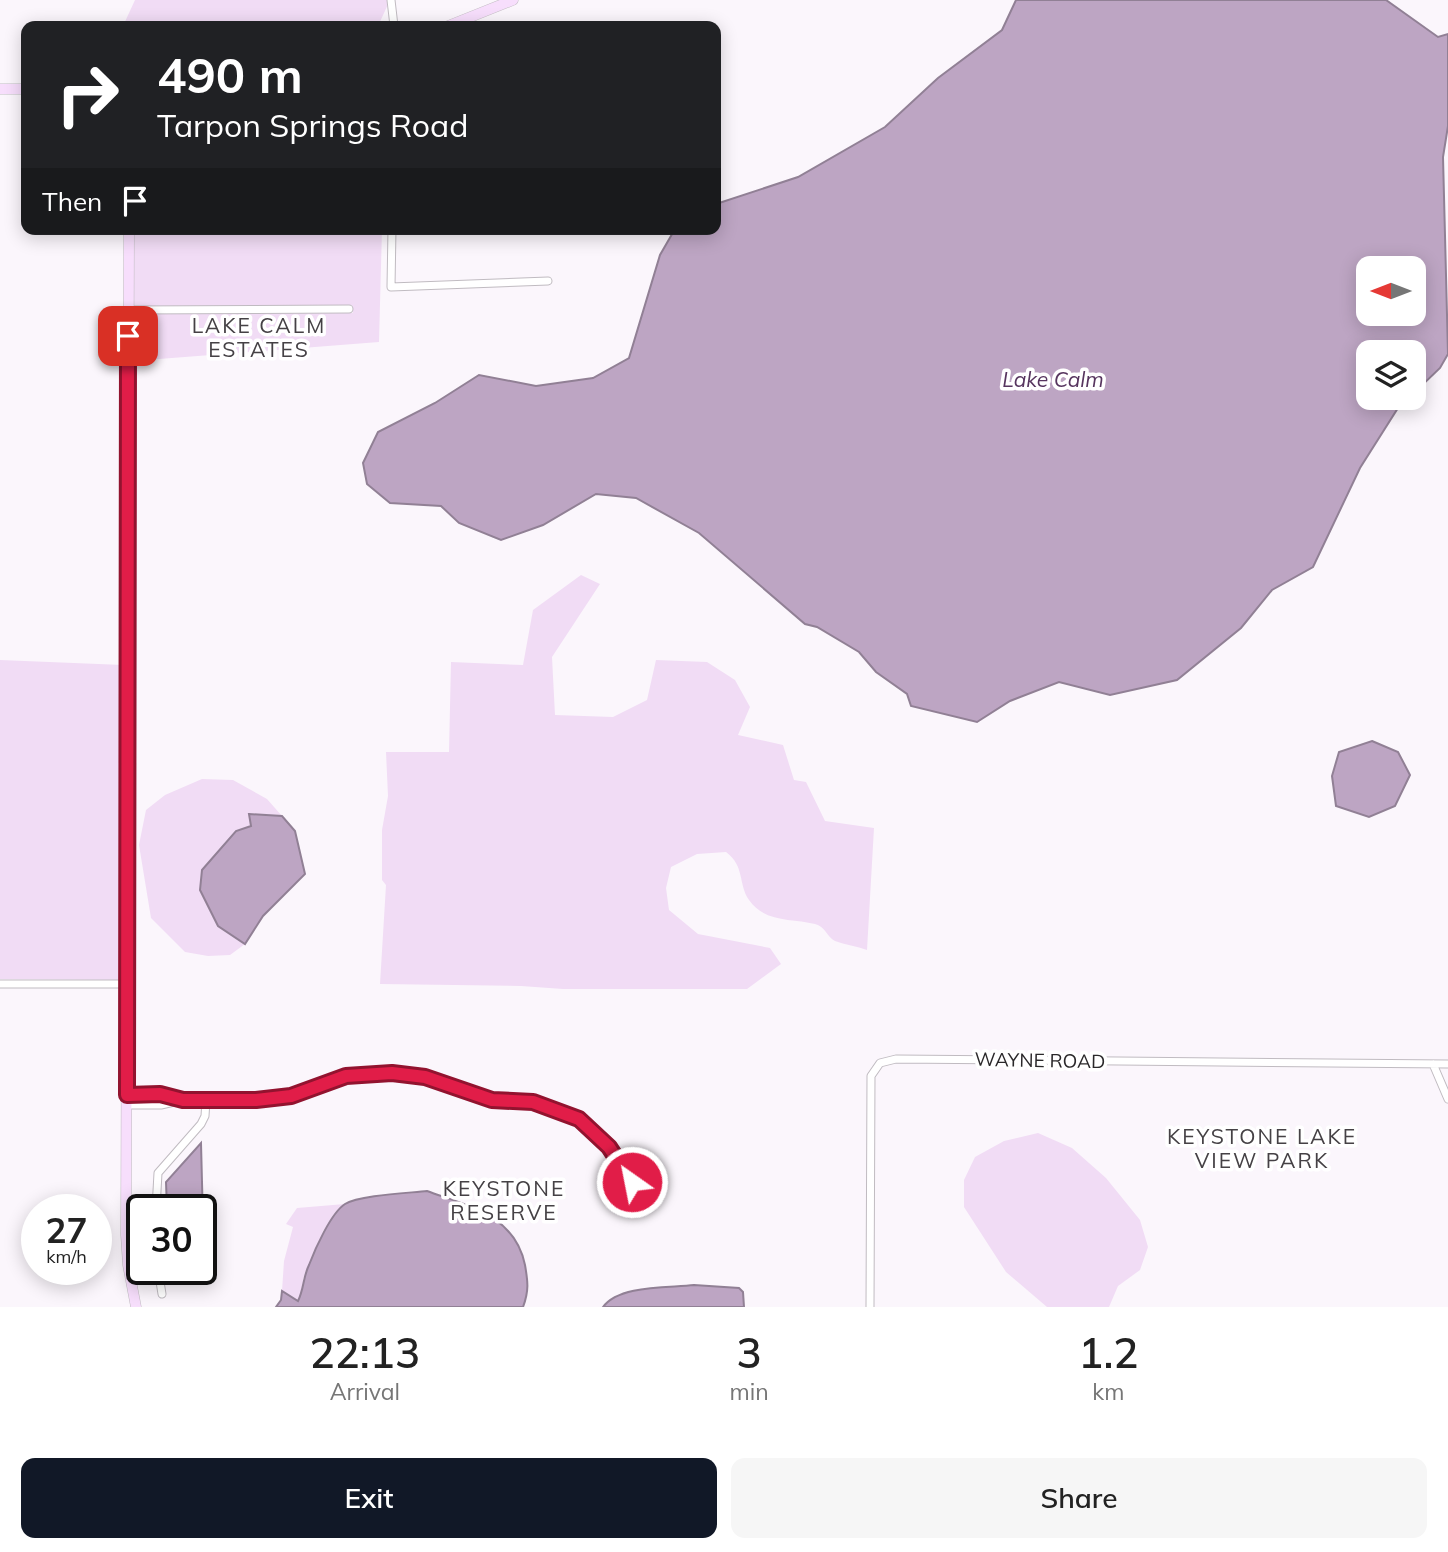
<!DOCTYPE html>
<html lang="en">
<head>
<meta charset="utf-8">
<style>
	:root { --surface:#fff; --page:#f6f6f6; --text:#222; --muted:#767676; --accent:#111827 }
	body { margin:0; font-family:Mulish,sans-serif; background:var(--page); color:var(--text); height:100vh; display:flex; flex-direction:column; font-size:26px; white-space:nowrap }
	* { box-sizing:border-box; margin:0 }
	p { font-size:23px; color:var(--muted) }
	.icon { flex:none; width:38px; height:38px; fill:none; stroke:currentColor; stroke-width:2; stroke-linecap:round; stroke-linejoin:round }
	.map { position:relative; height:1307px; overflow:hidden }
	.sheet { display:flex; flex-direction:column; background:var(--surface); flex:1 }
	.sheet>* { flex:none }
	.banner { position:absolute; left:21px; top:21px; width:700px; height:214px; border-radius:14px; box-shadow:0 4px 18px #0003; background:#202124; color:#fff; overflow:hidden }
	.needle { width:46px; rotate:270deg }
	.controls { position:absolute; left:1356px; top:256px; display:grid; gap:14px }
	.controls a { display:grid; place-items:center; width:70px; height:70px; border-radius:14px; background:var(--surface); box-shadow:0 4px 18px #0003; font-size:35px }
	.speed { position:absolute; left:21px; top:1194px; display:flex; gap:14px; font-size:35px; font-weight:700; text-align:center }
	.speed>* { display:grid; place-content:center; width:91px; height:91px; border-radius:50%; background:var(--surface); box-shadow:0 4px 18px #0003; line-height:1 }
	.speed small { font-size:18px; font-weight:400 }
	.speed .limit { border:4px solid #111; border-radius:10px; background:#fff; color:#111 }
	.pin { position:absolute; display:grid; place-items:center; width:60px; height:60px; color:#fff; margin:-30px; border-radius:14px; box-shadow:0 4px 10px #0006 }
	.me { position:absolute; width:77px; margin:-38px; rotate:327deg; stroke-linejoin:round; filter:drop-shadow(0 0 5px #0008) }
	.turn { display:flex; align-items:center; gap:24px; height:147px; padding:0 21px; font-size:32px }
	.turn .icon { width:91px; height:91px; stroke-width:2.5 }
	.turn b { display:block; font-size:49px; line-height:60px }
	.then { display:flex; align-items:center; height:66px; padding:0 21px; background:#0003; gap:14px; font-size:26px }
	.eta { display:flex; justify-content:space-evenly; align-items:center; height:119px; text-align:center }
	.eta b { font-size:42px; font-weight:600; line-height:49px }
	.button { display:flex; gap:14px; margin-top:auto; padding:14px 21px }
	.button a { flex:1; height:80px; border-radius:14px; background:var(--accent); color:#fff; font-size:28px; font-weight:600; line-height:80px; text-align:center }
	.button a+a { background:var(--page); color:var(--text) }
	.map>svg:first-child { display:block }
	.green { fill:#f1dcf5 }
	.water { fill:#bda5c3; stroke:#918095; stroke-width:2; fill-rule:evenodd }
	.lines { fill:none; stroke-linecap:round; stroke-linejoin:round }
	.minor-casing { stroke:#c0bbc1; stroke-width:9 }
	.secondary-casing { stroke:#c0bbc1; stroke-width:11 }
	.minor { stroke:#fff; stroke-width:7 }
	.secondary { stroke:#f7defc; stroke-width:10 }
	.route-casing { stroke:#92132f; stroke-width:18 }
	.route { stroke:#e11d48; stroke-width:12 }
	.labels { text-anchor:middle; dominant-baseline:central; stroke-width:7; stroke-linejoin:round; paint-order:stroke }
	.street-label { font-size:19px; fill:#2a282a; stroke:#fff }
	.neighbourhood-label { font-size:21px; letter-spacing:2px; fill:#454145; stroke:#fff }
	.water-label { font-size:21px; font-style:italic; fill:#57355f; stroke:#fff }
</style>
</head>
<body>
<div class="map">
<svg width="1448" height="1307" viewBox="0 0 1448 1307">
	<rect width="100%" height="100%" fill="#fbf6fc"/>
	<path class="green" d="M135,0h255l-12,26h-255z
		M133,229h249l-3,113 -246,19v-47l220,-1 -1,-8 -219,1z
		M581,575l19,9 -48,73 3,58 58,2 34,-17 9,-40 51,2 28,18 15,27 -12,28 45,10 11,35 12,2 19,39 49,7 -7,122c-10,-4 -22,-5 -32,-9 -8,-4 -10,-15 -20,-17 -23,-6 -50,-1 -66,-24 -11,-16 -4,-34 -23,-48l-29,2 -26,13 -5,21 3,22 29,24 72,14 11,16 -34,25h-184l-42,-3 -141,-2 6,-99 -4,-5v-50l6,-34 -2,-44h63l2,-90 72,3 10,-55z
		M0,660l123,5v194l-4,121 -119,-1z
		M202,779l31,1 34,19 15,17 -33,-2 2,12 -15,5 -34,39 16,56 27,18 -15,11 -22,1 -23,-4 -34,-34 -12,-73 7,-35 19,-15z
		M1038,1133l34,15 34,30 34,42 8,27 -8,23 -22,16 -9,21h-62l-41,-35 -42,-65v-27l11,-23 29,-16z
		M345,1204l-22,27 -3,12 -17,36v12l-6,10 -15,-10 2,-30 9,-34 -7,-3 11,-16z"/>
	<path class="water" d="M1016,0h370l52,37 10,-3v92l-5,31 5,197 -8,14 -26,25v-41h-46v45h42l-12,11 -38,60 -47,99 -41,23 -31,38 -64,52 -67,15 -51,-13 -49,19 -33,21 -66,-16 -4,-12 -31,-22 -17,-20 -42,-25 -12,-3 -106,-91 -63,-35 -40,-4 -53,31 -42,15 -42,-17 -18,-17 -51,-3 -23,-19 -4,-21 15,-31 57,-29 44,-28 57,11 57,-8 36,-20 31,-103 15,-26h41v-25l82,-27 87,-50 53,-49 64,-48zM1368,268h46v45h-46z
		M1372,741l26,11 12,23 -15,31 -26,11 -33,-11 -4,-30 7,-24z
		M249,814l33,2 13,15 10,43 -42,42 -18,28 -27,-18 -18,-36 2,-20 34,-39 15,-5z
		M201,1143l2,78h-2v-12h-34l-1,-27z
		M427,1191c41,15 88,24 98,74 3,17 4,26 -2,42h-247l5,-7 1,-9 16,10c6,-12 5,-24 11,-36 6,-16 22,-52 36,-61 14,-9 65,-11 82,-13z
		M694,1285l45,3 4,4 1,15h-141c16,-22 64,-19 91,-22z"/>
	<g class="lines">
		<g class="minor-casing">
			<path id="minor" d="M391,0l3,26
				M392,229l-1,58 157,-6
				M128,310l221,-1
				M0,984h127
				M1433,1064l15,35
				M127,1095h33l23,5h73l35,-4 55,-21 46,-2 33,4 68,23 40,2 46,17 30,28 33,52
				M127,1105h34l22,-5
				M156,1209l2,-36 43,-49 4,-8 1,-16
				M158,1269l4,25
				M870,1307l1,-231 9,-13 16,-4 552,5"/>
		</g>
		<g class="secondary-casing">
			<path id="secondary" d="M448,26l65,-26
				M0,89h26
				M129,229l-3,1006 2,30 8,42"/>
		</g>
		<use href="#minor" class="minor"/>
		<use href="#secondary" class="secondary"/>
	</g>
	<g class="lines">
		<g class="route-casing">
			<path id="route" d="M128,336l-1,759 33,-1 23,6h73l35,-4 55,-20 46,-3 33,4 67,23 41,2 46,17 30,28 23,35"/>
		</g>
		<use href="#route" class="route"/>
	</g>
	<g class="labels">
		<g class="street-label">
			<text transform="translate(1040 1060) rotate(1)">WAYNE ROAD</text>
		</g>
		<g class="neighbourhood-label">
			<text x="259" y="325">LAKE CALM<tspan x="259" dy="24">ESTATES</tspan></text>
			<text x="1262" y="1136">KEYSTONE LAKE<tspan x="1262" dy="24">VIEW PARK</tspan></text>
			<text x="504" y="1188">KEYSTONE<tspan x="504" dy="24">RESERVE</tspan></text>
		</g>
		<g class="water-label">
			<text x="1053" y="379">Lake Calm</text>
		</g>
	</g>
</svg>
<div class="controls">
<a><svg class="needle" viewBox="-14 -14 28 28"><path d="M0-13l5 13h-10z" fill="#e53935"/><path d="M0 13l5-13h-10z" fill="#767676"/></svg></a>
<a><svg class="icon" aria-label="layers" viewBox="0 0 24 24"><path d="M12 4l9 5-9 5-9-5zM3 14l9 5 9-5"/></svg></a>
</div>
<div class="speed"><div>27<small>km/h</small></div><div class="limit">30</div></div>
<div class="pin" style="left:128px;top:336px;background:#d93025"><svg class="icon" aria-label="arrive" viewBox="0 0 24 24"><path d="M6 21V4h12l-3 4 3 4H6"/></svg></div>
<svg class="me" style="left:632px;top:1182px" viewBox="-20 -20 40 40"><circle r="17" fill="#e11d48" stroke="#fff" stroke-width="3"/><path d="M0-11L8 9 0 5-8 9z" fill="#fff"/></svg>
<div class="banner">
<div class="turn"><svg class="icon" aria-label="right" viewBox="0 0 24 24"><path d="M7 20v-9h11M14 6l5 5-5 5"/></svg><div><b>490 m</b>Tarpon Springs Road</div></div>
<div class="then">Then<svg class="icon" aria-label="arrive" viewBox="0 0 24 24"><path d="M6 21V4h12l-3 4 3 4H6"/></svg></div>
</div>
</div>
<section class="sheet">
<div class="eta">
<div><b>22:13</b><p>Arrival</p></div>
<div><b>3</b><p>min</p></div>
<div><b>1.2</b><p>km</p></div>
</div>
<div class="button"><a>Exit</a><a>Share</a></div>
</section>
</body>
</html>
